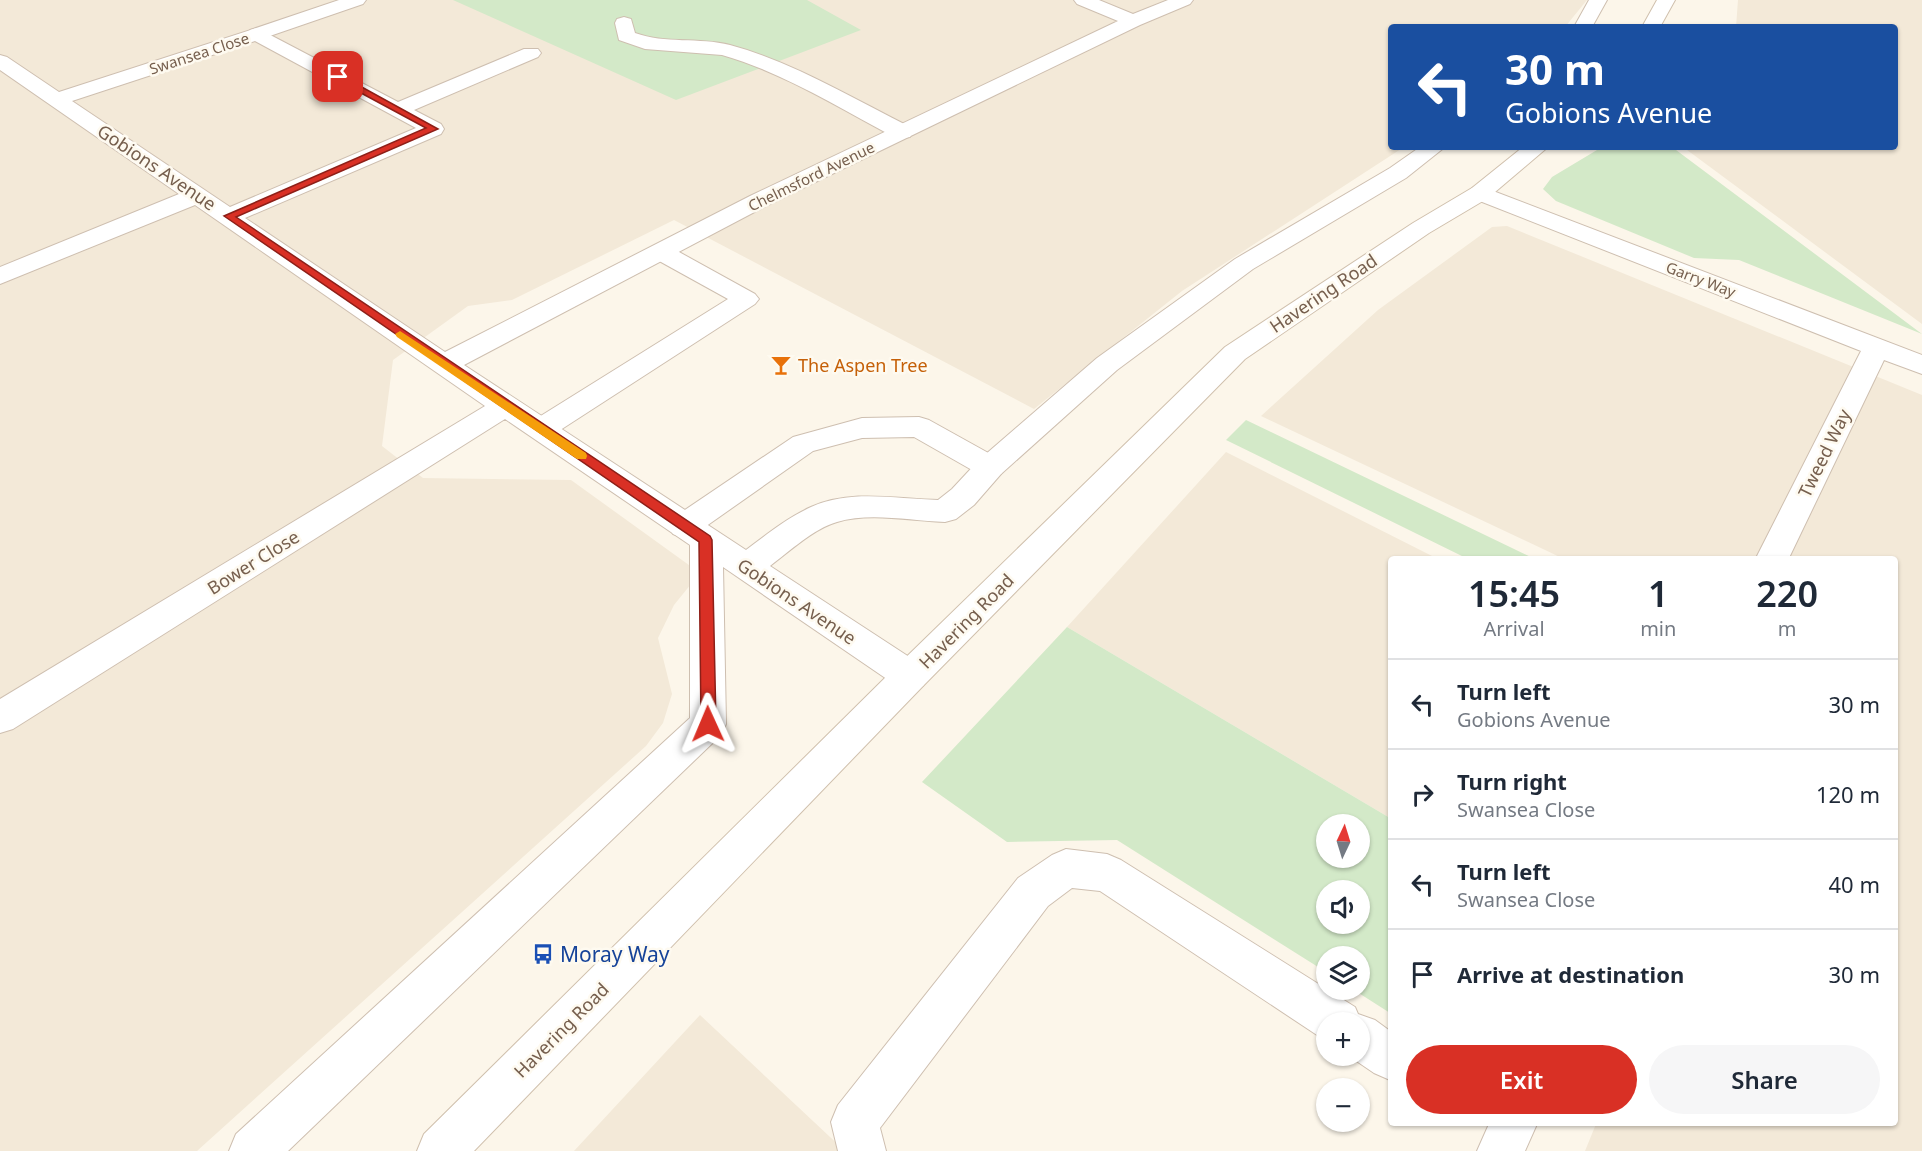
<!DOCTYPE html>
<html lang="en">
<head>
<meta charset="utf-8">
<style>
	:root { --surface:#fff; --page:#f6f6f7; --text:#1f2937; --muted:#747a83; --line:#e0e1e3; --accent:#d93025 }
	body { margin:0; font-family:"Noto Sans",sans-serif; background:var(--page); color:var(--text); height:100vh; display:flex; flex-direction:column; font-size:22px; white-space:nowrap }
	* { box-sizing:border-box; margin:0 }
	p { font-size:20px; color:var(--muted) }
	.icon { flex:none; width:33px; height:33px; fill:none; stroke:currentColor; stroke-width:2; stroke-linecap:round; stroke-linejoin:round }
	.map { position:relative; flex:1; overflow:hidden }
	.panel { position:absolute; left:1388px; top:556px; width:510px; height:570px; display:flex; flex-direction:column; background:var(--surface); border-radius:6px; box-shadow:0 2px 4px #0004 }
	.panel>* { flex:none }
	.top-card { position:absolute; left:1388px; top:24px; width:510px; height:126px; border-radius:6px; box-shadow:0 2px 4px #0004; background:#1a4fa0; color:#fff; overflow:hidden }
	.needle { width:39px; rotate:4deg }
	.buttons { position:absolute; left:1316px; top:814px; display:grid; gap:12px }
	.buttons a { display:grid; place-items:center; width:54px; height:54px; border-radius:50%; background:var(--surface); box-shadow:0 2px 4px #0004; font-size:30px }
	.pin { position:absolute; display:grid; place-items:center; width:51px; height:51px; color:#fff; margin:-26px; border-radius:12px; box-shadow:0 3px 9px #0006 }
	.me { position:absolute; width:66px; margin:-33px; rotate:359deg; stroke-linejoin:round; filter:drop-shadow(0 0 4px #0008) }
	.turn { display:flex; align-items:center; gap:21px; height:126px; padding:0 18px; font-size:27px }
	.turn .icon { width:78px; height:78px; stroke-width:2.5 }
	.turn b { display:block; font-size:42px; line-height:51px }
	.eta { display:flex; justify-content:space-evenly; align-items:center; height:102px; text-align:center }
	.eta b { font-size:36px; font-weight:600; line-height:42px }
	.cta { display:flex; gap:12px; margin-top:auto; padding:12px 18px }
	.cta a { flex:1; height:69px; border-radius:36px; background:var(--accent); color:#fff; font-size:24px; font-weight:600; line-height:69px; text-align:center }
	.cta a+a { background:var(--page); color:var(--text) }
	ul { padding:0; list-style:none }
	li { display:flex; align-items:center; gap:18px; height:90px; padding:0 18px; border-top:2px solid var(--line) }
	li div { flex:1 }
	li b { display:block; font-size:22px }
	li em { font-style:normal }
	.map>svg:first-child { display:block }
	.residential { fill:#f3e9d8 }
	.green { fill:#d3e9c8; fill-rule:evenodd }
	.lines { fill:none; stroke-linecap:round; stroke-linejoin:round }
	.service-casing { stroke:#cebfb0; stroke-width:2 }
	.minor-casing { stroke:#cebfb0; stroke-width:2 }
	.secondary-casing { stroke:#d0c0ad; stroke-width:2 }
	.service { fill:#fff; fill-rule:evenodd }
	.minor { fill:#fff; fill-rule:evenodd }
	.secondary { fill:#fff; fill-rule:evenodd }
	.route { fill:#d93025; stroke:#8d1f18; stroke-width:1.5 }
	.slow { fill:#f59e0b }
	.labels { text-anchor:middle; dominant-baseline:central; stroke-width:5; stroke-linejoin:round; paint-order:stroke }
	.far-street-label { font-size:15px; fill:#765f4e; stroke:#fefaf0 }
	.street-label { font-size:18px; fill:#765f4e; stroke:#fefaf0 }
	.food-label { font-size:18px; fill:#c56008; stroke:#fefaf0; text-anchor:start }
	.near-transit-label { font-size:21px; fill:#164399; stroke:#fefaf0; text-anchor:start }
</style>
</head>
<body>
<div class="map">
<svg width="1922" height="1151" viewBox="0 0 1922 1151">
	<rect width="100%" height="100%" fill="#fcf6ea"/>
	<path class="residential" d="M0,0h1587l-22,27h-175v120h14l-222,144 -148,118 -360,-189 -162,80 -44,6 -75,54 -11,86 41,32 148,2 129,93 -26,32 -16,33 14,56 -9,29 -17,23 -449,405h-197z
		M1738,0h184v324l-239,-177h211v-120h-158z
		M1507,226l415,169v756h-337l11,-27h298v-564l-330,-1 -303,-143 117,-106 114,-83z
		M1226,452l212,107 -48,1v258l-323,-191z
		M700,1015l145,136h-271z"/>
	<path class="green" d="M453,0h354l54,30 -185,70z
		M1602,147h70l250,187 -183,-74 -45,-2 -138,-57 -13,-12 9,-12z
		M1246,420l289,139h-67l-242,-119z
		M1067,627l323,191v195l-36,-23h5v-33h-33v15l-209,-132 -110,2 -85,-60zM1326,825h33v33h-33zM1326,891h33v33h-33z"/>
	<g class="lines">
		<g class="service-casing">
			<path id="service" d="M339,0h27l-3,4 -99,34h-14l-3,-4 3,-4z
				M624,17l7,2 4,14c30,11 64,4 95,12 63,17 122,53 180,82l3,5 -3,5 -8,1 -8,-1c-55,-29 -112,-65 -172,-82l-77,-6 -26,-9 -4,-17 2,-4z
				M661,245l9,2 85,47 4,5 -4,5 -204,132 -10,3 -10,-3 -5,-7 5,-7 197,-123 -76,-42 -3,-5 3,-5z
				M919,417l10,3 72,40 4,7 -4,7 -11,3 -11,-3 -65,-37 -52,1 -49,13 -118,83 -11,4 -11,-4 -5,-8 5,-8 120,-81 69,-19z
				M1066,849l41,5 14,6 234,147 3,7 17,6 15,11v49l-16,-7 -25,-17h10v-33h-33v17l-3,-1 -223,-148 -28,-3 -24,18 -168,222 6,23h-48l-7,-29 7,-17 180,-227 34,-23z"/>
		</g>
		<g class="minor-casing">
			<path id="minor" d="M1074,0h25l34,14 35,-14h25l-3,4 -50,21 -374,181 -302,159 282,185c20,-15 41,-32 65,-43 40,-18 85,-8 127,-7l14,-11 27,-29 118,-102 138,-99 155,-91 30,-21h25l-39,31 -153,91 -136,101 -116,104 -27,31 -18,14 -11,3c-34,-1 -75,-10 -108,0 -24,7 -47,29 -67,44l153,100 5,10 -5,10 -13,4 -13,-4 -174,-119 3,157 -5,11 -433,416h-59l7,-17 454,-416v-173l-185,-126 -492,310 -13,4v-34l485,-293 -290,-201 -195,79v-17l179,-73 -179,-124v-15l7,2 52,35 198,-64 141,74 126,-53h14l3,4 -3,4 -124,53 27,14 3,5 -3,5 -196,84 200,134 305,-156 368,-175 -41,-17zM255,41l161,87 -186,79 -158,-106z
				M1589,0h18l-15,27h-18z
				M1480,186l442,169v19l-38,-14 -96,200h-33l106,-209 -389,-153 -4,-5 4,-5z
				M1489,1124h48l-12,27h-48z"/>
		</g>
		<g class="secondary-casing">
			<path id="secondary" d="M1657,0h18l-15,27h-18z
				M1523,147h25l-60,51 -59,35 -184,126 -322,327 -449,465h-57l7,-17 473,-468 328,-319 188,-124 59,-35z"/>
		</g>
		<use href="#service" class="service"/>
		<use href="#minor" class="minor"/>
		<use href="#secondary" class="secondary"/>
	</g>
	<path class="route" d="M335,75h5l98,54 -202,88 474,319 2,4 4,184 -2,4 -6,2 -5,-2 -2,-4 -2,-182 -475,-326 202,-88 -91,-49z"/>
	<path class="slow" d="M400,331l186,122 1,3 -1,3h-9l-180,-122 -2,-3z"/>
	<defs>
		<g id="bar-bare" transform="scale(1.62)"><path d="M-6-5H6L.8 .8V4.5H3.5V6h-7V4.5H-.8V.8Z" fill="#e8710a" stroke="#fefaf0" stroke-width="2.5" paint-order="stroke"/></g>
		<g id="bus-bare" transform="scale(1.62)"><path d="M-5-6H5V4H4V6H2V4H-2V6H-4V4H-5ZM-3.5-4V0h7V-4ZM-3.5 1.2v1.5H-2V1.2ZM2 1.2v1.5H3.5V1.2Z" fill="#1a4fb4" stroke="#fefaf0" stroke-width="2.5" paint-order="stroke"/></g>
	</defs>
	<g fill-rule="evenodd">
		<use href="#bar-bare" x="781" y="365"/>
		<use href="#bus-bare" x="543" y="954"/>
	</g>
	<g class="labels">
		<g class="far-street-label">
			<text transform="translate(199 53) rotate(-18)">Swansea Close</text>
			<text transform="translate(811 176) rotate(-26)">Chelmsford Avenue</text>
			<text transform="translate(1701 279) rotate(21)">Garry Way</text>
		</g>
		<g class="street-label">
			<text transform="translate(157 167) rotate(34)">Gobions Avenue</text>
			<text transform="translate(1323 293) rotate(-34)">Havering Road</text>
			<text transform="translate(1824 453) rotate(-64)">Tweed Way</text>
			<text transform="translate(253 562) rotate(-32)">Bower Close</text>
			<text transform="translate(797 601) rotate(34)">Gobions Avenue</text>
			<text transform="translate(966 621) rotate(-45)">Havering Road</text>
			<text transform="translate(561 1030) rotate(-45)">Havering Road</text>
		</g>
		<g class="food-label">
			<text x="798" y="365">The Aspen Tree</text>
		</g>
		<g class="near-transit-label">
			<text x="560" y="954">Moray Way</text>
		</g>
	</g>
</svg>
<div class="buttons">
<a><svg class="needle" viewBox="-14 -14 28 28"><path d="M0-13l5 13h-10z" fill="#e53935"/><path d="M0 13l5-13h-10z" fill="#747a83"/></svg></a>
<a><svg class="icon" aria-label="sound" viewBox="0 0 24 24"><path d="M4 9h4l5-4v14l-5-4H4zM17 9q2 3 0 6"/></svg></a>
<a><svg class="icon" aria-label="layers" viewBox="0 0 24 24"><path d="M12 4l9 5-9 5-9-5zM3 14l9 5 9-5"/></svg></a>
<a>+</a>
<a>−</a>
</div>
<div class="pin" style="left:338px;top:77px;background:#d93025"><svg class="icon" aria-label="arrive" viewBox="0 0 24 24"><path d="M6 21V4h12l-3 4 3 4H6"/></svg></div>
<svg class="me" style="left:708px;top:724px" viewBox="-20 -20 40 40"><path d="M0-17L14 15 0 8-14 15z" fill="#d93025" stroke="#fff" stroke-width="4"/></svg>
<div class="top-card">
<div class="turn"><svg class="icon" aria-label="left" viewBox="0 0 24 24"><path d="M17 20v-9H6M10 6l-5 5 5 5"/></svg><div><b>30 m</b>Gobions Avenue</div></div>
</div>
<section class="panel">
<div class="eta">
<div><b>15:45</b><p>Arrival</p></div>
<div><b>1</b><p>min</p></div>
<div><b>220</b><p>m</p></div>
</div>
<ul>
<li><svg class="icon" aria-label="left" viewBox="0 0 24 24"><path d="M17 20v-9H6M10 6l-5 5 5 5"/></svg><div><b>Turn left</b><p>Gobions Avenue</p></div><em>30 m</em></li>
<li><svg class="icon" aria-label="right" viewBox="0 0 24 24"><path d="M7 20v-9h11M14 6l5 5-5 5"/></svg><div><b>Turn right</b><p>Swansea Close</p></div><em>120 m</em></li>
<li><svg class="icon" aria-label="left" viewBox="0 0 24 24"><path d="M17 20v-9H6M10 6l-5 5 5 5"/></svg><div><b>Turn left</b><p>Swansea Close</p></div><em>40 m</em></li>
<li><svg class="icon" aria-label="arrive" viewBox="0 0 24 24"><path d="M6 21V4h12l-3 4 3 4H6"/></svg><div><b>Arrive at destination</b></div><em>30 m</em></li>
</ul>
<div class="cta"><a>Exit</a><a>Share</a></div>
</section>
</div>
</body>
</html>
